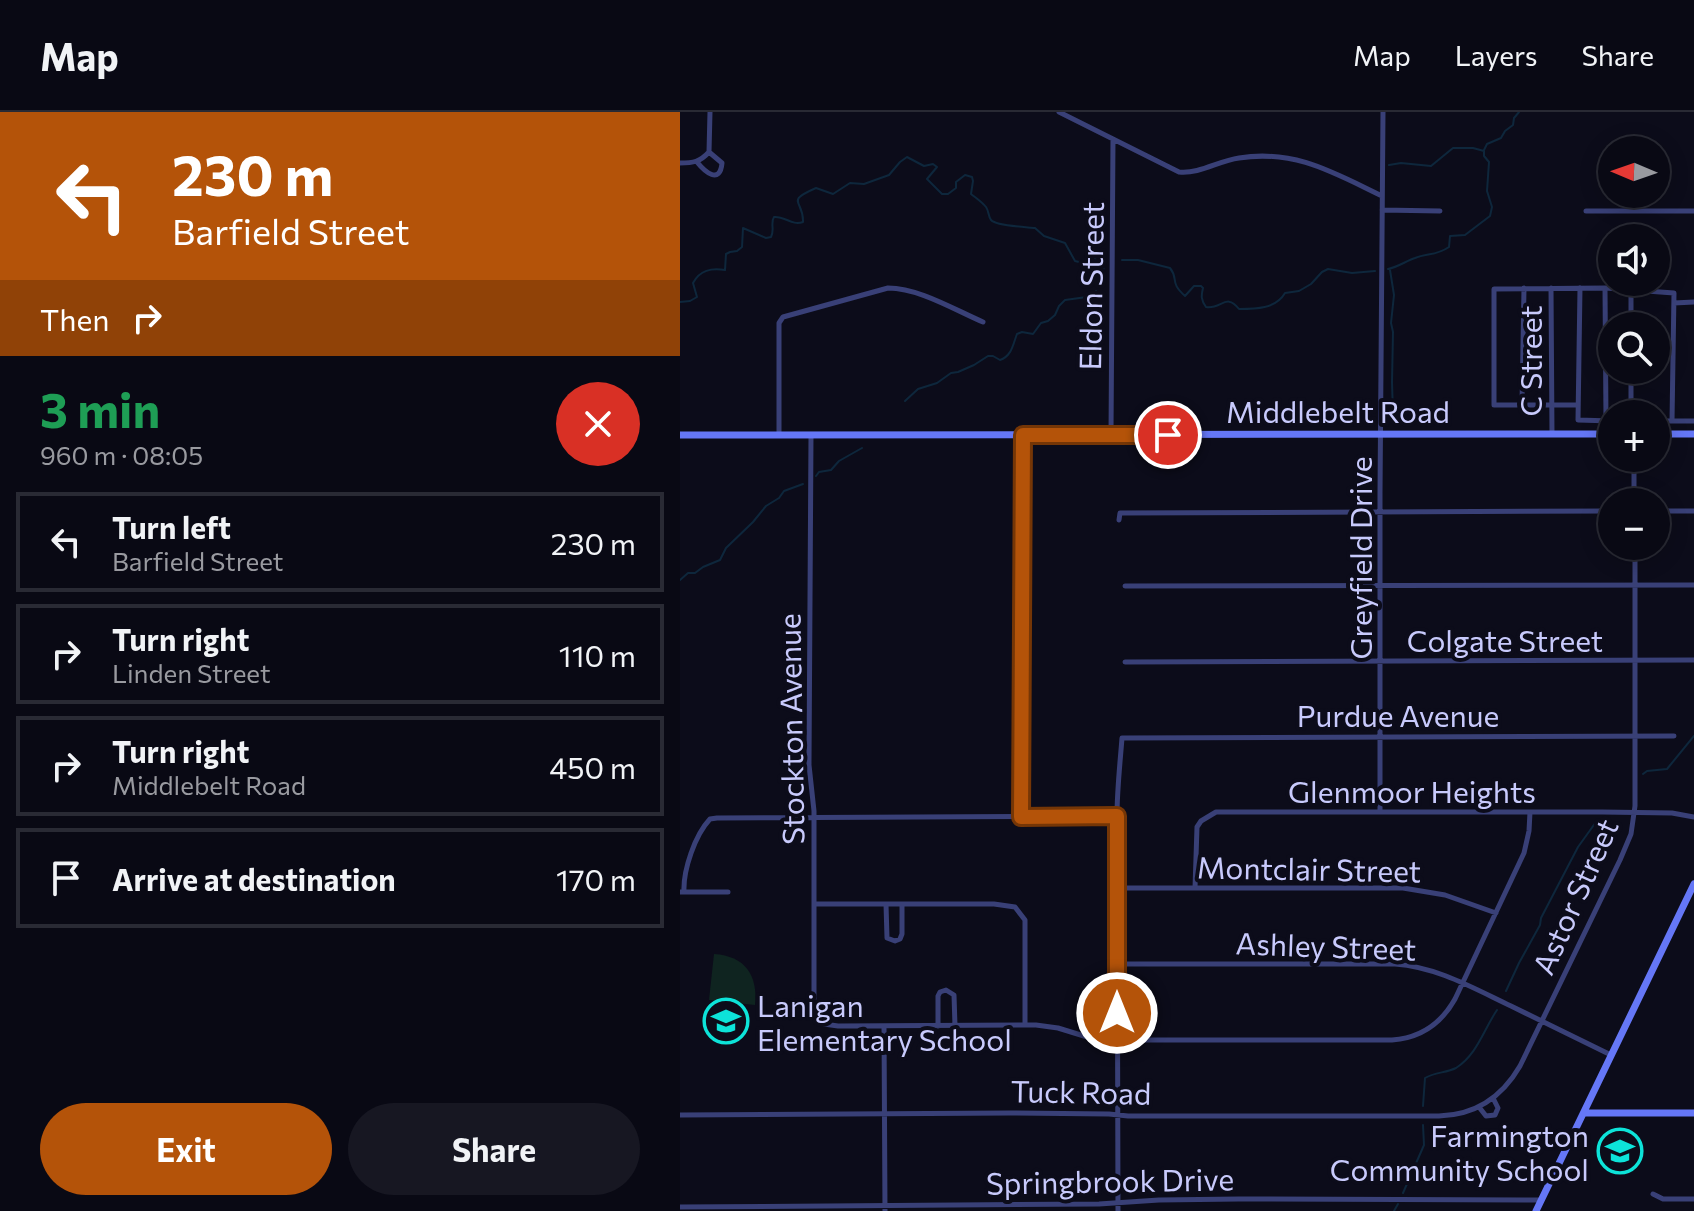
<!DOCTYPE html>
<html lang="en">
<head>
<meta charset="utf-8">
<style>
	:root { --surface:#090914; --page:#171722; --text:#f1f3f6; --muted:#999aa0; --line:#292a34; --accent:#b45309 }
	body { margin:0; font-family:Commissioner,sans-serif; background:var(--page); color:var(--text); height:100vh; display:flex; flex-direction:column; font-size:30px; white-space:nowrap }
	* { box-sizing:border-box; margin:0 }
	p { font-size:26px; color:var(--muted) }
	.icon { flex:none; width:44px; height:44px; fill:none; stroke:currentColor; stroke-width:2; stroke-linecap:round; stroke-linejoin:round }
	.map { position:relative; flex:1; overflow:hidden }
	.side { display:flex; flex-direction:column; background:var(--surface); width:680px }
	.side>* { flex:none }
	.top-card { background:#b45309; color:#fff; overflow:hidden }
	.needle { width:52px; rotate:272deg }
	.tools { position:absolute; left:918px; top:24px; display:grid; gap:16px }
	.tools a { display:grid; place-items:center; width:72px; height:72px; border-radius:50%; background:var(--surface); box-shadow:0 4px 20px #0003,0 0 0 2px var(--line); font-size:40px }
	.pin { position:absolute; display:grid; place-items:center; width:68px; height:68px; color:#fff; margin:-34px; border:4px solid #fff; border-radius:50%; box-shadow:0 2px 8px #0007 }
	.me { position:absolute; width:88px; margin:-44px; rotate:0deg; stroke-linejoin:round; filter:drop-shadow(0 0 6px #0008) }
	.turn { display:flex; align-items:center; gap:28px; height:168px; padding:0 40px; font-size:36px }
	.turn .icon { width:104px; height:104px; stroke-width:2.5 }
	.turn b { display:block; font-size:56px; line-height:68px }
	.then { display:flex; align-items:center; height:76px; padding:0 40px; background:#0003; gap:16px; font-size:30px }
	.round { display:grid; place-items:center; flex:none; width:84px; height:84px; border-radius:42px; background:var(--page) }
	.summary { display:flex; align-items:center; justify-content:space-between; height:136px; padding:0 40px }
	h1 { font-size:48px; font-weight:700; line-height:60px; color:#1e9e55 }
	.action { display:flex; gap:16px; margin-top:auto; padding:16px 40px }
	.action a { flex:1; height:92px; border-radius:48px; background:var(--accent); color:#fff; font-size:32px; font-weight:700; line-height:92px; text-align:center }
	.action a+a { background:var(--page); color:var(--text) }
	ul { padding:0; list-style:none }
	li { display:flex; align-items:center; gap:24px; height:100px; margin:0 16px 12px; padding:0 24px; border:4px solid var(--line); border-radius:0px }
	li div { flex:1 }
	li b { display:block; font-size:30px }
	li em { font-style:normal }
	header { display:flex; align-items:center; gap:48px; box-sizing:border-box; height:112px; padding:0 40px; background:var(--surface); border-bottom:2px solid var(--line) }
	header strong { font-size:38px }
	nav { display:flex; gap:44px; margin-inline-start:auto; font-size:28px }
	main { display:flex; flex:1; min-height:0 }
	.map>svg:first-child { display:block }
	.green { fill:#0f2420 }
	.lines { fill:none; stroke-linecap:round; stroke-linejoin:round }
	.stream { stroke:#0e273c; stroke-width:2 }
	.street { stroke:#394077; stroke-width:5 }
	.secondary { stroke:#6577f6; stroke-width:7 }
	.route-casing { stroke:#753606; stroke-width:20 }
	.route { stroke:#b45309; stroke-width:14 }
	.labels { text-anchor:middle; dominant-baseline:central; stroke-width:8; stroke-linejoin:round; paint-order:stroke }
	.street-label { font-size:30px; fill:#c8cafc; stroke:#0c0c1a }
	.poi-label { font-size:30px; fill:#c8cafc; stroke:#0c0c1a; text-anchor:start }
</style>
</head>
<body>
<header>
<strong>Map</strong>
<nav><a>Map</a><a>Layers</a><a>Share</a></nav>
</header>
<main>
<section class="side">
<div class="top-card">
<div class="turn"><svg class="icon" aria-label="left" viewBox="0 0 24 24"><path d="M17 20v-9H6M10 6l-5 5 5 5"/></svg><div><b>230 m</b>Barfield Street</div></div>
<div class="then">Then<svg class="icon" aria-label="right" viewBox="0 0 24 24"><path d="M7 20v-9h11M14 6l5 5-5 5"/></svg></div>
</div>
<div class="summary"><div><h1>3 min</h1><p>960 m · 08:05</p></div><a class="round" style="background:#d93025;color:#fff"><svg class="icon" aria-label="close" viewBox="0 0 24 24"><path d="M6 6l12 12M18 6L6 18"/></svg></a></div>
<ul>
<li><svg class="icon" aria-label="left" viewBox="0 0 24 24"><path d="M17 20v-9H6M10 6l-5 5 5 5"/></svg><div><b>Turn left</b><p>Barfield Street</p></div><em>230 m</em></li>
<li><svg class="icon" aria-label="right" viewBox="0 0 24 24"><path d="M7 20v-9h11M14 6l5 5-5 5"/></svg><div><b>Turn right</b><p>Linden Street</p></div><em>110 m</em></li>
<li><svg class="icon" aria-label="right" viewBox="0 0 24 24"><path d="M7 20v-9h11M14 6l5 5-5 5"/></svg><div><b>Turn right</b><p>Middlebelt Road</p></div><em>450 m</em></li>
<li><svg class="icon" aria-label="arrive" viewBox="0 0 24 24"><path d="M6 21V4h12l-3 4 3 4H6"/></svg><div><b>Arrive at destination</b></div><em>170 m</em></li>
</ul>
<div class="action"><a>Exit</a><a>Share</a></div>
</section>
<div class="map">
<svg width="1014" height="1099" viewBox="0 0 1014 1099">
	<rect width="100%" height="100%" fill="#0c0c1a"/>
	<path class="green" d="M34,842c31,2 44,21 41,51l-46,-5z"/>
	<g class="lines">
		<path class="stream" d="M804,38l3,-6 14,-6 4,-7 8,-6 1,-7 5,-6
			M442,148h16l32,8c9,11 -1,14 15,28l9,-10h7l2,2c-2,8 -2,12 3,19 15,3 20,-15 33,2 16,0 37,0 46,-16l14,-2 12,-7 11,-12 6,-3 24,4 23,-2
			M708,157c10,-2 18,-8 27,-11 12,-5 21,-2 34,-11l1,-11 15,-1 25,-19 2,-9 -5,-16 2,-29 -5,-6v-5l-11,-3h-20l-22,18 -30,-3 -12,2
			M710,158l4,25 -3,28 2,9 -1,50 1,33
			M417,172l4,-5 3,-13 -3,-3
			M0,190l10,-1 7,-4 -4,-14c7,-13 18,-15 32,-13l1,-16 4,-2 7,-1 5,-4 1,-19 23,10 5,-1c4,-7 -1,-14 3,-20 11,-1 18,9 29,5 1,-22 -19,-20 13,-34l17,6 17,-11 14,1 25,-9 11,-13 7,-5 17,9 9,-2 4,3 -10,12 15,15h6l8,-6v-6l9,-7 7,2 1,4 -2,13c5,4 11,8 15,13 3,4 2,9 5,13 5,6 35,7 44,8l9,8 21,7 10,18 4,1 13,-5 11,5
			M225,289l13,-12 19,-6 14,-10 7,-1 16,-7 14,-9h5l7,4c12,-4 13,-16 17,-26l5,-2 11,2 8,-11 7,-2 7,-6 4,-9 6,-6 29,-4 2,-5
			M136,364l3,-4 12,-2 8,-9 23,-13
			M0,468l8,-7h7l8,-6 17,-7 6,-12 27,-26 13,-16 13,-8 5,-7 19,-7
			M963,662l4,-3 20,-2 27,-33
			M826,879l13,-28 21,-38 1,-7 37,-71 18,-25
			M743,994l2,-28c10,-6 21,-5 31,-10 21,-13 28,-39 41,-58
			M723,1081l21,-48 -1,-20
			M714,1099l4,-7"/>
		<path class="street" d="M379,0l120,60c21,2 39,-11 60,-14 56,-9 95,15 143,38
			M17,50c8,10 23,23 25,1l-13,-11
			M0,51c13,0 20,-1 29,-11l1,-40
			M702,98l58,1
			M906,99h108
			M871,176l1,146
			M900,176l-2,132 34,1
			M925,176l1,133
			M994,191l20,-1
			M951,214v-36
			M842,293l2,-117
			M898,293h-84v-116l111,-1 69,5 -2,128
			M951,302v-44
			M976,309h38
			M99,322v-111l4,-6 105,-29c31,0 67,22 95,34
			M431,322l2,-295
			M131,323l-2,330 5,46v189l2,15 8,9 14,2 198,-1 22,3 39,12h295c28,-2 49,-16 63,-41l69,-146 5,-22 1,-19
			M954,346v44
			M976,399h38
			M439,408l1,-7 492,-2
			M445,474l569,-1
			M445,550l569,-2
			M700,700v-318l3,-382
			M341,705l2,-382
			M437,776h286l42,7 51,18
			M515,776l2,-61 4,-6 15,-9h386l70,1 22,4
			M0,780h48
			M4,780c-1,-22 11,-57 26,-73l7,-1 400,-2
			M134,792h180l21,3 10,13v105
			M206,792l1,34 8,3 5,-2 2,-5v-30
			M437,852h278c42,3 78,24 116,42 33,16 67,33 100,49
			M204,914l1,185
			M258,914v-30l2,-4 6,-2 8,5 1,31
			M799,995l7,9 9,-1 3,-7 -5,-10
			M0,1003l331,-2 98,1 19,2h311c36,-1 63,-19 81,-50l100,-206 11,-26 4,-28v-260
			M973,1082l10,5h31
			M0,1095l419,-3 60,-4 80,-1 303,1
			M438,1099l-1,-395c0,-26 3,-52 5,-78l552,-2"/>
		<path class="secondary" d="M976,322h38
			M0,323l932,-1
			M904,1001h110
			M856,1099l158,-327"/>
	</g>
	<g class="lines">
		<g class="route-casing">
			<path id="route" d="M437,901v-197l-96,1 2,-382h145"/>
		</g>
		<use href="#route" class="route"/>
	</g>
	<defs>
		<g id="school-ring" transform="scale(2.3)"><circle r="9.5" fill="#0c0c1a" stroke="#0de3d9" stroke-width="1.5"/><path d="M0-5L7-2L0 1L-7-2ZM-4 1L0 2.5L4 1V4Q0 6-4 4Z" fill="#0de3d9"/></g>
	</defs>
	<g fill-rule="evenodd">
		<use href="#school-ring" x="46" y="909"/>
		<use href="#school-ring" x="940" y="1039"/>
	</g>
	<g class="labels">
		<g class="street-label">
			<text transform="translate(410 174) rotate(-89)">Eldon Street</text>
			<text transform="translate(849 249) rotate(-90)">C Street</text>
			<text x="658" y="298">Middlebelt Road</text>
			<text transform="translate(679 446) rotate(-90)">Greyfield Drive</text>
			<text x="825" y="527">Colgate Street</text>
			<text x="718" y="602">Purdue Avenue</text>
			<text transform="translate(110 617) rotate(-91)">Stockton Avenue</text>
			<text x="732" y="678">Glenmoor Heights</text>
			<text transform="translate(629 756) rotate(1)">Montclair Street</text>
			<text transform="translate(894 784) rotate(-66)">Astor Street</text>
			<text transform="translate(646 833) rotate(2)">Ashley Street</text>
			<text transform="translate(401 979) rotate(1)">Tuck Road</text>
			<text transform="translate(430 1068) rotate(-1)">Springbrook Drive</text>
		</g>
		<g class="poi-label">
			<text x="77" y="892">Lanigan<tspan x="77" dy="34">Elementary School</tspan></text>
			<text x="909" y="1022" text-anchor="end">Farmington<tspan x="909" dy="34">Community School</tspan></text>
		</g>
	</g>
</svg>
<div class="tools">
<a><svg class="needle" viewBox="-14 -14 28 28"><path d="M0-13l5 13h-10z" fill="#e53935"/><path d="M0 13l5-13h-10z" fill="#999aa0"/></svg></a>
<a><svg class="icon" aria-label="sound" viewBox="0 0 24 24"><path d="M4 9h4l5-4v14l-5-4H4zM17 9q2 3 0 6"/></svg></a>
<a><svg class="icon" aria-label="search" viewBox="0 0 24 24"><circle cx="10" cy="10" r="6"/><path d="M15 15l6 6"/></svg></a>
<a>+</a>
<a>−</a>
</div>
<div class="pin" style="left:488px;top:323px;background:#d93025"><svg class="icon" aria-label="arrive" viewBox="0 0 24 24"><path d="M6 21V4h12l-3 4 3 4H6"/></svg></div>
<svg class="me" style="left:437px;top:901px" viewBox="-20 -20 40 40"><circle r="17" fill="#b45309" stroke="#fff" stroke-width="3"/><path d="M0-11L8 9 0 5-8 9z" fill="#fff"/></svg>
</div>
</main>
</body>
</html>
